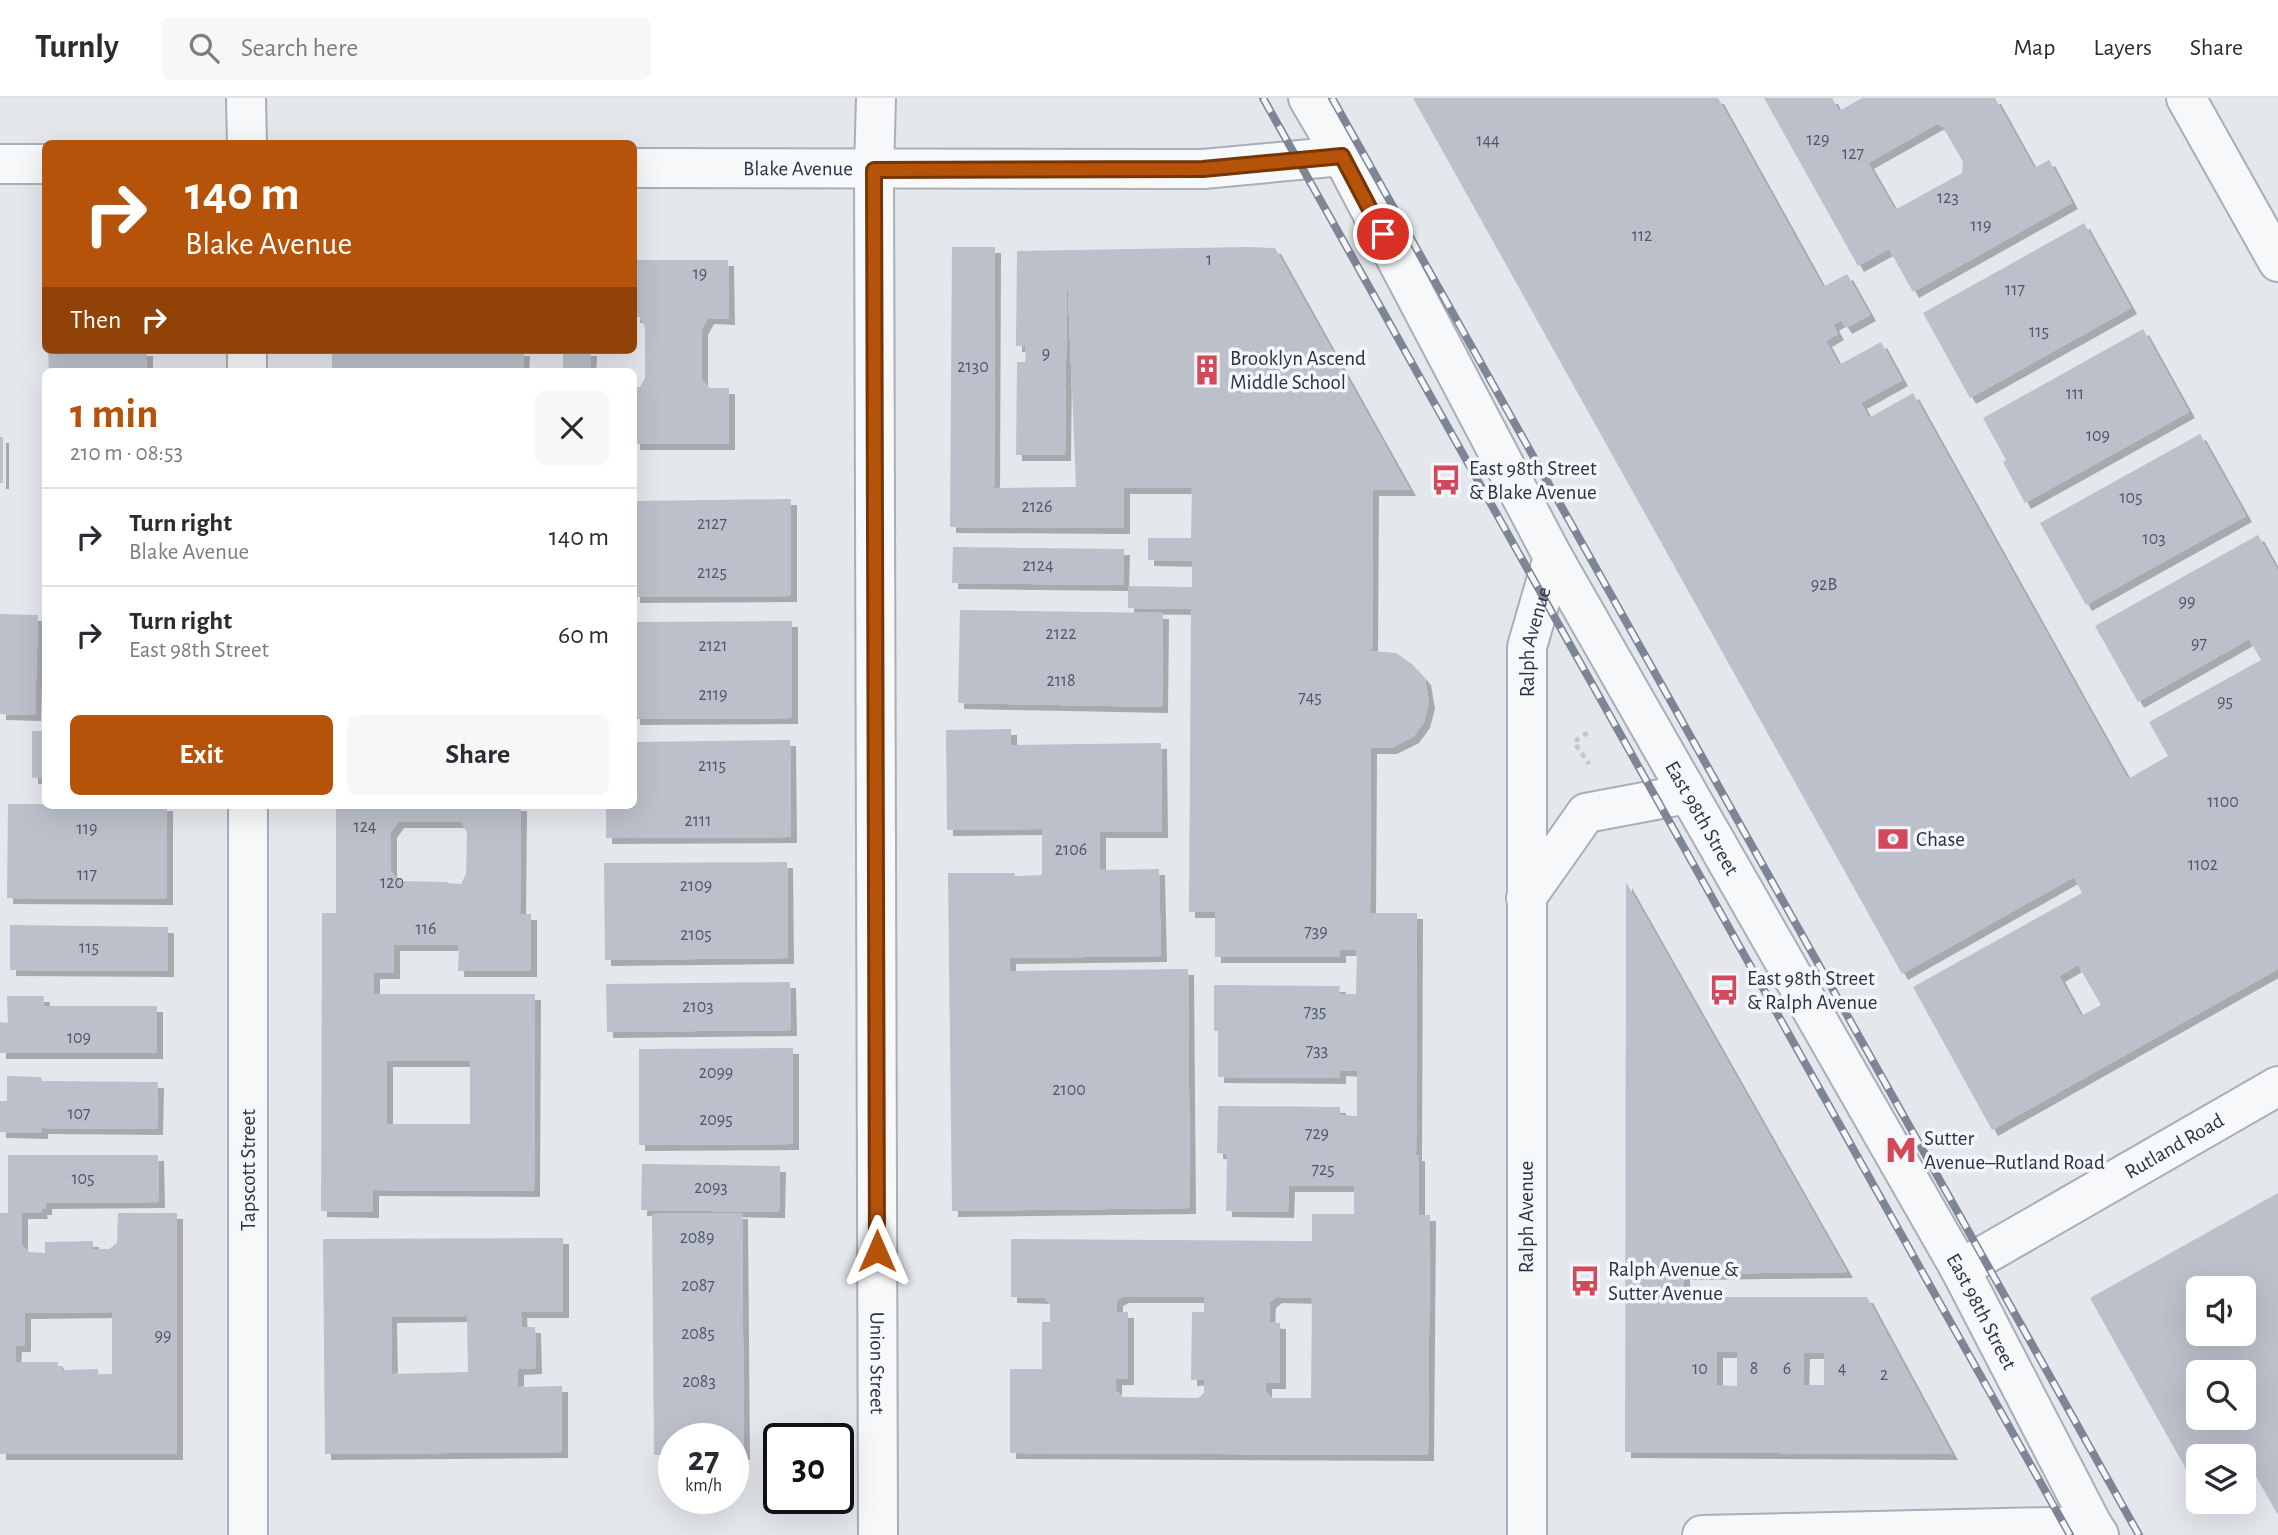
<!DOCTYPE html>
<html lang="en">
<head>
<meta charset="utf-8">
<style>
	:root { --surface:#fff; --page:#f7f7f7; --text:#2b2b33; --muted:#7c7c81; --line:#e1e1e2; --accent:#b45309 }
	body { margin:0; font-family:"Alegreya Sans",sans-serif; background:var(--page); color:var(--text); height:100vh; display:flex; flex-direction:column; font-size:26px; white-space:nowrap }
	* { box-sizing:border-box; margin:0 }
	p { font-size:23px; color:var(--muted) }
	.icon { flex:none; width:38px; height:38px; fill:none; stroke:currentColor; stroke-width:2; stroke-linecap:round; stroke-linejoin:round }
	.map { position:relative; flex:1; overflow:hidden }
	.sheet { position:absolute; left:42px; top:270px; width:595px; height:441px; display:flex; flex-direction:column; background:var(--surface); border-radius:10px; box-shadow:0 7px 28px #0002 }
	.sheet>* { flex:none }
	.hud { position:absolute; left:42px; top:42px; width:595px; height:214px; border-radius:10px; box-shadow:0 7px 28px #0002; background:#b45309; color:#fff; overflow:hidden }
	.fabs { position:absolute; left:2186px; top:1178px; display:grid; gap:14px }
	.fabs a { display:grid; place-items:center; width:70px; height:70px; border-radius:10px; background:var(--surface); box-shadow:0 7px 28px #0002; font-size:35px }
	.speed { position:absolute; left:658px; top:1325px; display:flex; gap:14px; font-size:35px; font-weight:700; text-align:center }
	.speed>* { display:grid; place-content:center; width:91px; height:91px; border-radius:50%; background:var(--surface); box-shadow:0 7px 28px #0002; line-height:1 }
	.speed small { font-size:18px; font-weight:400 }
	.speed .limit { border:4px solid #111; border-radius:10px; background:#fff; color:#111 }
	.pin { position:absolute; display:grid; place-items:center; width:60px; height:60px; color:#fff; margin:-30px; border:4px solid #fff; border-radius:50%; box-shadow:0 2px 7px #0007 }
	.me { position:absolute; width:77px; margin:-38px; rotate:0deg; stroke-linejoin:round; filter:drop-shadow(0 0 5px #0008) }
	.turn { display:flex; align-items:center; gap:24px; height:147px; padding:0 28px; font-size:32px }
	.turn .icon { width:91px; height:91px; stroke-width:2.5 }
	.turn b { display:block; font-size:49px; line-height:60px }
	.then { display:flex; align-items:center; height:66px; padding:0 28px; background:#0003; gap:14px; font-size:26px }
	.round { display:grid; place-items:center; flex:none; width:74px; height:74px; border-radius:10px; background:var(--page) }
	.headline { display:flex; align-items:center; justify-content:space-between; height:119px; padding:0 28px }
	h1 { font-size:42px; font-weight:700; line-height:52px; color:var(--accent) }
	.action { display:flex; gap:14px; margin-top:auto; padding:14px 28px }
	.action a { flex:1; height:80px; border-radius:10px; background:var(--accent); color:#fff; font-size:28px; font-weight:700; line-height:80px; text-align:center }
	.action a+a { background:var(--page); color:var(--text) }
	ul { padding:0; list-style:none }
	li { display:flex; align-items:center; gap:21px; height:98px; padding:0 28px; border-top:2px solid var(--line) }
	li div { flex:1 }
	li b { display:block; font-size:26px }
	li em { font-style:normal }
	header { display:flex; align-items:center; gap:42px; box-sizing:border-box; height:98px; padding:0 35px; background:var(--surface); border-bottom:2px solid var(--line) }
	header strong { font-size:33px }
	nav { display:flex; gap:38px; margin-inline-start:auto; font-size:24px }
	.search { width:490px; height:63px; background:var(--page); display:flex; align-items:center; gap:18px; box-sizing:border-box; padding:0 24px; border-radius:10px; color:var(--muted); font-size:26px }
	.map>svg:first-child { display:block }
	.building { fill:#bbc0ca; fill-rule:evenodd; filter:url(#shadow) }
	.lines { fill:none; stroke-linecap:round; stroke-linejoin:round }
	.minor-casing { stroke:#a9aeb7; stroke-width:42 }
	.tertiary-casing { stroke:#a9aeb7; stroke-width:42 }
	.path { stroke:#c2c5cb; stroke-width:4.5; stroke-dasharray:5 5; stroke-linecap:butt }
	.minor { stroke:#f7f8fa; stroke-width:38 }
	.tertiary { stroke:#f7f8fa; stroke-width:38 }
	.rail-casing { stroke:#7d8696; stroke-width:8 }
	.rail { stroke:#f4f6f9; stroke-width:5; stroke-dasharray:16; stroke-linecap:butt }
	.route-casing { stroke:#753606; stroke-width:18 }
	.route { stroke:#b45309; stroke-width:12 }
	.labels { text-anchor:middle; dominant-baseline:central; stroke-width:7; stroke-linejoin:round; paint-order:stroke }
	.number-label { font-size:18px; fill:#4f5766 }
	.street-label { font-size:21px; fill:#2b3445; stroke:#f4f6f9 }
	.poi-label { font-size:21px; fill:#2b3445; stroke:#f4f6f9; text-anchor:start }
</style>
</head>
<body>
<header>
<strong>Turnly</strong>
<div class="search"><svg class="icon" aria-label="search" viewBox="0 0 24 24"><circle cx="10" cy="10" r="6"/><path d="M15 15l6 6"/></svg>Search here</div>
<nav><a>Map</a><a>Layers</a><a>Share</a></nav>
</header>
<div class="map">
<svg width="2278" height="1437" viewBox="0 0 2278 1437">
	<defs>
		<filter id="shadow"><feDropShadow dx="6" dy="6" stdDeviation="0" flood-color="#0004"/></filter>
	</defs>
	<rect width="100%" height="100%" fill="#e4e7ec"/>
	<path class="building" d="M1413,0h305l105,189 24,-13 23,41 -24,13 -5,-8 -8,5 5,9 -12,7 13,24 42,-23 21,38 -41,23 8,15 44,-25 215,386 40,-23 -19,-34 112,-62 -12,-21 -111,63 -43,-76 163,-91 20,36v398l-286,161 -79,-143 169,-94 -8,-16 -172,97zM2078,867l23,40 -20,11 -22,-40z
		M1764,0h68l7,13 23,-13h133l39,70 15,-8 23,43 -159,89 -24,-43 -31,17zM1937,26l6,3 20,35 -1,11 -67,37 -27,-47z
		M2084,125l47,85 -161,90 -47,-85z
		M952,149h43l-1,241 82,-1 -9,-220 -2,188h-49l1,-93h8l1,-16h-10l1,-95 232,-4 26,1 135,242h-37l-1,161 24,2 16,11 13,15 4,24 -5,19 -11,15 -22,11h-20l-1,165h47l-1,242h3v60h11l-2,240 -418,-2v-84h32v-47h8v-18l-5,-6 -34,-1v-58l301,2v-27h42v-28h-65l-1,26 -62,-1 1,-57 -10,-1 1,-47 122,1v8l17,1v-45l-17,-1v8l-122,-1v-46h-4v-46l126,1 -1,8h17l1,-44h-17v7h-125v-45h-26l2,-303 -63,-1v-22l64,1v-26l-44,-1v-22h43l1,-50h-68v40l-174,-1zM1123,1199h81v15h-12l-1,68 13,-1v14l-6,5 -75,-1 -7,-6v-12h12v-67h-11v-12zM1276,1199l36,1 -1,100h-39l-6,-6v-9h14v-60l-11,-1 1,-20z
		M634,162h94l1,59 -21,-1 -6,11v51l8,8h19v56h-95v-57h6l5,-9v-50l-5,-11h-6z
		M2143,231l46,83 -164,91 -22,-41 3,-2 -23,-42z
		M48,252h99v21h-98z
		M332,252h60v4h69v-4h63l-1,21h-191z
		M563,252h28l-1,21h-27z
		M2200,336l46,82 -160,89 -46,-82z
		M0,339h3v46h-3z
		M791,401v97l-157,1v-96z
		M953,449l171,2 -1,36 -171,-2z
		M960,512l203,3 -1,94 -204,-4z
		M0,516l38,1 -3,100 -35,-1z
		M792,523v97l-158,1v-97z
		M1011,631v16l150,-2 1,89h-62v38l59,-1 2,87 -151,2v13l178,-2 2,239 -238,3 -4,-338h67v3l27,-1v-46l-95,1 -1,-100z
		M32,633h14v47h-14z
		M790,642l1,97 -185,1v-33h28v-63z
		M8,706l159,1v94l-160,-1z
		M336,707h185l-1,109h11v57h-73l1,-26h-65v28h-20v21h161l-1,197 -161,-1v22l-52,-1 1,-298h14zM398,724h63l6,10 -1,42 -5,10 -13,-1 -1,-1 -49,-1 -7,-10v-39zM387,963h83v63h-83z
		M787,764l1,96 -183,2 -1,-97z
		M1626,784l221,390 -163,2v23h183l85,157 -327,-2zM1717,1254h20v34l-20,-1zM1804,1255h20v32h-21z
		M10,827l158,2v44l-158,-1z
		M790,884l1,48 -184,2 -1,-48z
		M7,898h37l-1,10h114v47h-157v-31l8,1z
		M793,950v96l-154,1v-96z
		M7,978l34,1 1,4 116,1 -1,47 -115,-1v5l-42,-1v-31h7z
		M8,1057h150l1,47 -113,1v6h-5l1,4h-20v32l7,7 16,1v-11l48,-1v8h16l8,-6 1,-30h59v241h-177v-241h8zM112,1214v62h-14v-5l-35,1v-4h-5v-4h-43l1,-16h9v-33z
		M642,1066l138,2 -1,46 -138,-2z
		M2278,1095v322l-32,-56 -2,1v-4h-46v30l-2,1 -106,-189zM2198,1190h46v46h-46zM2198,1274h46v46h-46z
		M742,1115l2,241h-11v-16h-59v17h-20l-2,-241z
		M563,1140v74h-42l1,15h13l1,41 -18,1v18l44,-1v66l-237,2 -2,-215zM467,1218l1,56 -76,2 -1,-57z"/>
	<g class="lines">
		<g class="minor-casing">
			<g id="minor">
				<path d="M246,0l1,46"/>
				<path id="s1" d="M876,0l-2,72 4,1365"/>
				<path id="s2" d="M1308,0l34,58 211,401 407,712 133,257"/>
				<path d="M0,66h46"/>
				<path id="s3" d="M634,70l569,1 139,-13"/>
				<path d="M247,252v21"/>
				<path d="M248,707v730"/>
				<path d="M1526,800l60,-85 101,-19"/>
				<path id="s4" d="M1960,1171l318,-183"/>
				<path id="s5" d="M1527,1437v-888l26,-90"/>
			</g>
		</g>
		<g class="tertiary-casing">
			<path id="tertiary" d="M2186,0l92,164
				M1702,1437l391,-9 6,9"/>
		</g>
		<path class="path" d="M1575,643l15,-10
			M1576,647l13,19"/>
		<use href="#minor" class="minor"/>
		<use href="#tertiary" class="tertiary"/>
		<g class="rail-casing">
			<path id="rail" d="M1263,0l807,1437
				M1332,0l807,1437"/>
		</g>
		<use href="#rail" class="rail"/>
	</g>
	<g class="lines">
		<g class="route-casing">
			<path id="route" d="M877,1153l-3,-1081 329,-1 139,-13 41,78"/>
		</g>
		<use href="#route" class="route"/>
	</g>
	<defs>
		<g id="building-bare" transform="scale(2.415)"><path d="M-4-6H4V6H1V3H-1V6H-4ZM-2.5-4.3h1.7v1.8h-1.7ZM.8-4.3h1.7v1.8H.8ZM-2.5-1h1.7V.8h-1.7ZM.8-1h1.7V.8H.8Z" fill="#d1495b" stroke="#f4f6f9" stroke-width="2.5" paint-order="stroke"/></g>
		<g id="bus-bare" transform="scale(2.415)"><path d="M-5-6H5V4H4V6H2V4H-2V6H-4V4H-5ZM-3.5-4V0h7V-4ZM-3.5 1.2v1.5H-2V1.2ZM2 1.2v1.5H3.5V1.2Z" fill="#d1495b" stroke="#f4f6f9" stroke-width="2.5" paint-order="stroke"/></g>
		<g id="bank-bare" transform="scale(2.415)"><path d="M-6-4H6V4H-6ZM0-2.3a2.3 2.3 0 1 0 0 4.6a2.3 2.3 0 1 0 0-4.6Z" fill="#d1495b" stroke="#f4f6f9" stroke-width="2.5" paint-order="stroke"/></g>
		<g id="metro-bare" transform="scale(2.415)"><path d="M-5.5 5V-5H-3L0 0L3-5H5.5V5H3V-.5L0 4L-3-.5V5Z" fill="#d1495b" stroke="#f4f6f9" stroke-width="2.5" paint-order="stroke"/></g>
	</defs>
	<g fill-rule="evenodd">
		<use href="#building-bare" x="1207" y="272"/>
		<use href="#bus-bare" x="1446" y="382"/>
		<use href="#bank-bare" x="1893" y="741"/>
		<use href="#bus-bare" x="1724" y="892"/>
		<use href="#metro-bare" x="1901" y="1052"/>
		<use href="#bus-bare" x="1585" y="1183"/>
	</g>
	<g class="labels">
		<g class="number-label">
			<text x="1818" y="42">129</text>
			<text x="1488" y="43">144</text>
			<text x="1853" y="56">127</text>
			<text x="1948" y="100">123</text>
			<text x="1981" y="128">119</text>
			<text x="1642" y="138">112</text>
			<text x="1209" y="162">1</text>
			<text x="700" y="176">19</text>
			<text x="2015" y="192">117</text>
			<text x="2039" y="234">115</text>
			<text x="1046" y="256">9</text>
			<text x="973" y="269">2130</text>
			<text x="2075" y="296">111</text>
			<text x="2098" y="338">109</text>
			<text x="2131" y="400">105</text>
			<text x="1037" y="409">2126</text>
			<text x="712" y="426">2127</text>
			<text x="2154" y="441">103</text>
			<text x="1038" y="468">2124</text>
			<text x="712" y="475">2125</text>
			<text x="1824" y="487">92B</text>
			<text x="2187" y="504">99</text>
			<text x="1061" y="536">2122</text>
			<text x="2199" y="546">97</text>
			<text x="713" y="548">2121</text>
			<text x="1061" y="583">2118</text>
			<text x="713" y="597">2119</text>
			<text x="1310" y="600">745</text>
			<text x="2225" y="604">95</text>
			<text x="712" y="668">2115</text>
			<text x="2223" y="704">1100</text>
			<text x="698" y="723">2111</text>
			<text x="365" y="729">124</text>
			<text x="87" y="731">119</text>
			<text x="1071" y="752">2106</text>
			<text x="2203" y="767">1102</text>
			<text x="87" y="777">117</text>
			<text x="392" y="785">120</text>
			<text x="696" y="788">2109</text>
			<text x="426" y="831">116</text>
			<text x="1316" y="834">739</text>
			<text x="696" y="837">2105</text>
			<text x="89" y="850">115</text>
			<text x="698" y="909">2103</text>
			<text x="1315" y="914">735</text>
			<text x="79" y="940">109</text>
			<text x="1317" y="953">733</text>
			<text x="716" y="975">2099</text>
			<text x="1069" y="992">2100</text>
			<text x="79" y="1016">107</text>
			<text x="716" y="1022">2095</text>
			<text x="1317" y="1036">729</text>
			<text x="1323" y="1072">725</text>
			<text x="83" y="1081">105</text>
			<text x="711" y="1090">2093</text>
			<text x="697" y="1140">2089</text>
			<text x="698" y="1188">2087</text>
			<text x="698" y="1236">2085</text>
			<text x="163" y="1238">99</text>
			<text x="1700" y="1271">10</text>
			<text x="1754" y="1271">8</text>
			<text x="1787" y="1271">6</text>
			<text x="1842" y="1271">4</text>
			<text x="1884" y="1277">2</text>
			<text x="699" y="1284">2083</text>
		</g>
		<g class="street-label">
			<text stroke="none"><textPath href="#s3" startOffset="164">Blake Avenue</textPath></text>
			<text stroke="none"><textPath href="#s5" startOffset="894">Ralph Avenue</textPath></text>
			<text stroke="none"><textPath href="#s2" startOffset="821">East 98th Street</textPath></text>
			<text stroke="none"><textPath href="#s4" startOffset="247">Rutland Road</textPath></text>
			<text transform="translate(248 1072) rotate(-90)">Tapscott Street</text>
			<text transform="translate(1526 1119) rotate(-90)">Ralph Avenue</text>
			<text stroke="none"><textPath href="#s2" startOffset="1388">East 98th Street</textPath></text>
			<text stroke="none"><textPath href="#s1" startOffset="1265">Union Street</textPath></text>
		</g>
		<g class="poi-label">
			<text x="1230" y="260">Brooklyn Ascend<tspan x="1230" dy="24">Middle School</tspan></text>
			<text x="1469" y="370">East 98th Street<tspan x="1469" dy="24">&amp; Blake Avenue</tspan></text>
			<text x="1916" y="741">Chase</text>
			<text x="1747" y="880">East 98th Street<tspan x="1747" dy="24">&amp; Ralph Avenue</tspan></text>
			<text x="1924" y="1040">Sutter<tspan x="1924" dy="24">Avenue–Rutland Road</tspan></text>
			<text x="1608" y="1171">Ralph Avenue &amp;<tspan x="1608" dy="24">Sutter Avenue</tspan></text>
		</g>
	</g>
</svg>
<div class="fabs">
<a><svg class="icon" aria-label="sound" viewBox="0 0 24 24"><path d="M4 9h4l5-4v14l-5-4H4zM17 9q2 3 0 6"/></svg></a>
<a><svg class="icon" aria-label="search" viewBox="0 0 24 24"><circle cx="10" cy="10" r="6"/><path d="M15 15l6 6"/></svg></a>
<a><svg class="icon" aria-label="layers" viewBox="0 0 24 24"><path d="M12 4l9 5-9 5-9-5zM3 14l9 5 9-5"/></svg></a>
</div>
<div class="speed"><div>27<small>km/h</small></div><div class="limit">30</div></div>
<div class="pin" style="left:1383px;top:136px;background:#d93025"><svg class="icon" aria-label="arrive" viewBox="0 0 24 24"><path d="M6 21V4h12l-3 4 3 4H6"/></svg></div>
<svg class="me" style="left:877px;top:1153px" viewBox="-20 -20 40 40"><path d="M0-17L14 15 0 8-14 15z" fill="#b45309" stroke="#fff" stroke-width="4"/></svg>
<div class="hud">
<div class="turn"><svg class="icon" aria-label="right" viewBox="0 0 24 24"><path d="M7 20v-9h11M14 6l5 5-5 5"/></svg><div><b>140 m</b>Blake Avenue</div></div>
<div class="then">Then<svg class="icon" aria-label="right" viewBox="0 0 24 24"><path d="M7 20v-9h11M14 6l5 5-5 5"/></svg></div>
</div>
<section class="sheet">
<div class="headline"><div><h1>1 min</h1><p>210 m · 08:53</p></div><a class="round"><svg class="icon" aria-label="close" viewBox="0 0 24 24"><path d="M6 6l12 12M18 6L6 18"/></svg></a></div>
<ul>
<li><svg class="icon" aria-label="right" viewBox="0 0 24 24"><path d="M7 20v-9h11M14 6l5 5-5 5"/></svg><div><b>Turn right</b><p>Blake Avenue</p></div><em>140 m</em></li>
<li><svg class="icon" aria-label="right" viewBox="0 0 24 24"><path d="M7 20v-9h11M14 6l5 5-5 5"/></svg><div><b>Turn right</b><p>East 98th Street</p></div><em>60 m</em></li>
</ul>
<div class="action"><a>Exit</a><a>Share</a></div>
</section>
</div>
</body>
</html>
